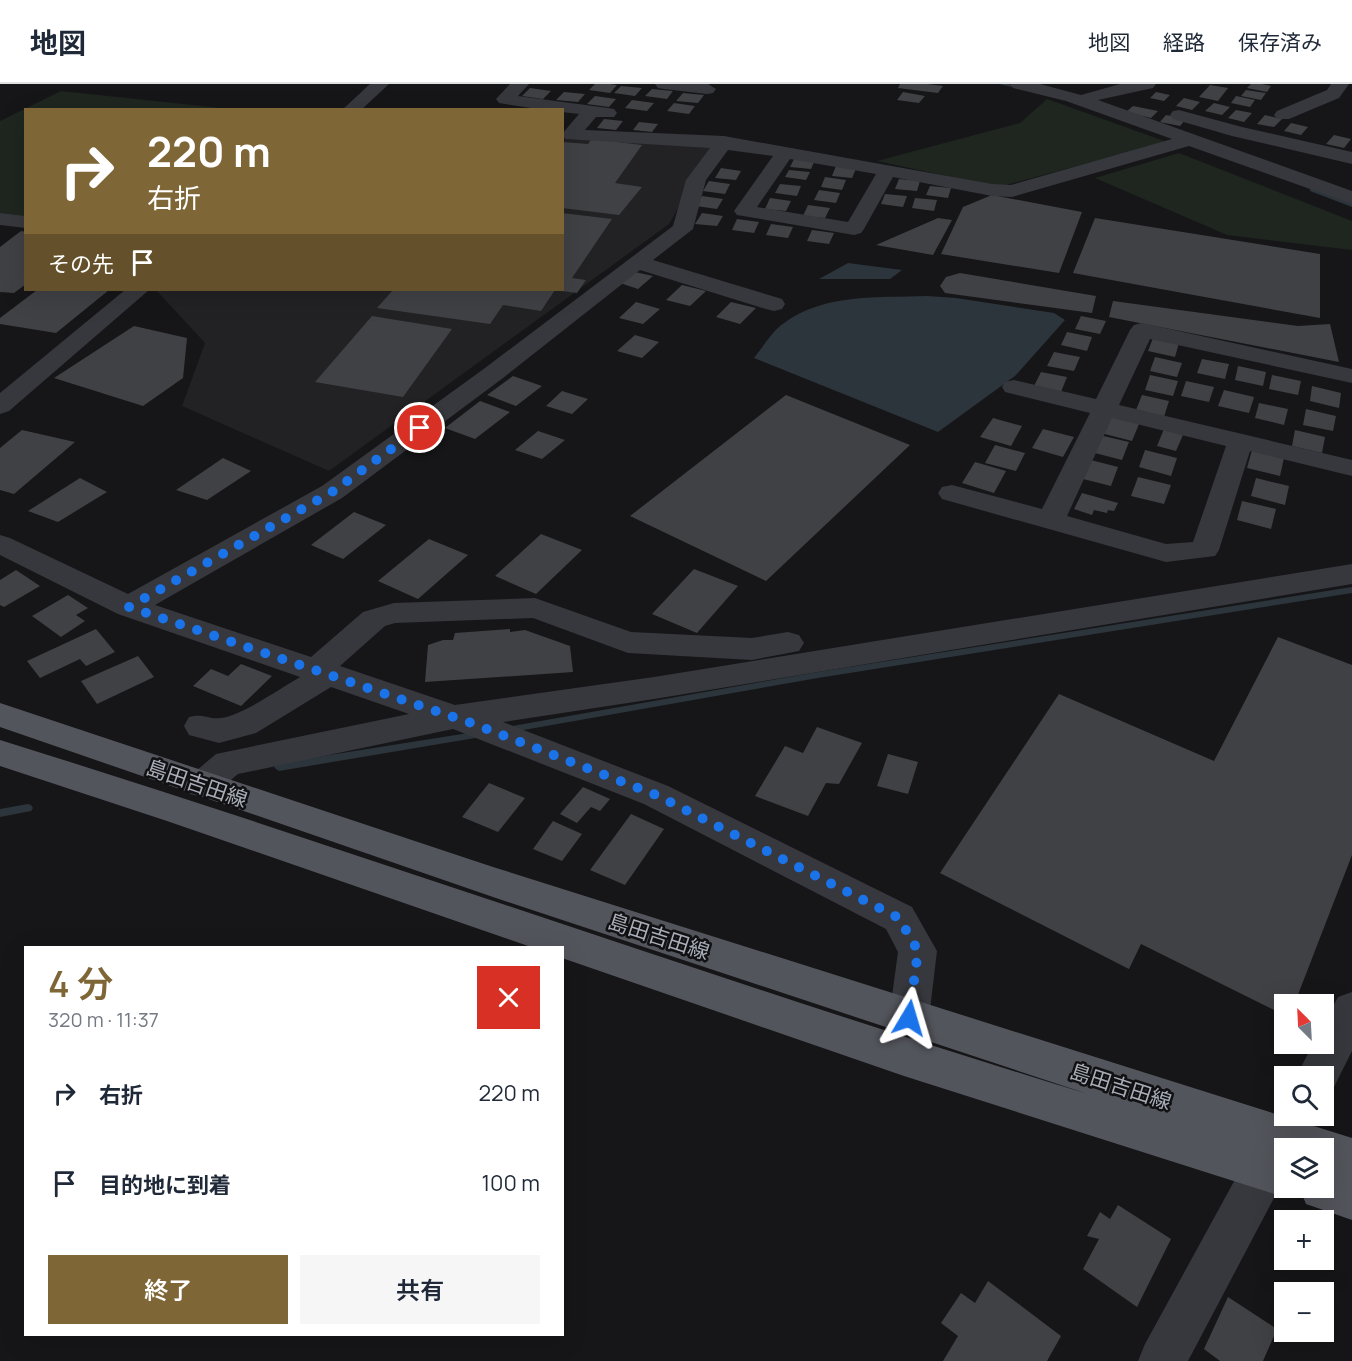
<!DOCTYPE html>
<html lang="ja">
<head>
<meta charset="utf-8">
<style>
	:root { --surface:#fff; --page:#f6f6f7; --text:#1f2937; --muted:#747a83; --line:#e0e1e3; --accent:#7e6636 }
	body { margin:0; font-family:Manrope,"Noto Sans JP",sans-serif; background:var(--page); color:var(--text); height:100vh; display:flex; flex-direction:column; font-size:22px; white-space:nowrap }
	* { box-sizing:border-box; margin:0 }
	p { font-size:20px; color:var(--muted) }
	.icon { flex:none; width:33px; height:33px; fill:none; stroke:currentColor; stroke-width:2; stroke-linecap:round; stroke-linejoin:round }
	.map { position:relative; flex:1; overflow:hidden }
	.side { position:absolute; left:24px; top:862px; width:540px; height:390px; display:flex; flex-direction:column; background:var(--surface); border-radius:0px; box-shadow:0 6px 24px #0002 }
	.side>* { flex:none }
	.banner { position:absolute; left:24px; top:24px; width:540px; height:183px; border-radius:0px; box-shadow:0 6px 24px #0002; background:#7e6636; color:#fff; overflow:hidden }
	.needle { width:39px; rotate:336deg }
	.controls { position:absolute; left:1274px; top:910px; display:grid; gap:12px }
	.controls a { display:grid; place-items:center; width:60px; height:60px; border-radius:0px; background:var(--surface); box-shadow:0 6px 24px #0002; font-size:30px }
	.pin { position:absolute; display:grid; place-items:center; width:51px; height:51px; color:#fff; margin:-26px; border:3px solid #fff; border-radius:50%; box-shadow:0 2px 6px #0007 }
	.me { position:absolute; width:66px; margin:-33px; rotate:7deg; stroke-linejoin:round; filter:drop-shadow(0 0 4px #0008) }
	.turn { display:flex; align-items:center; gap:21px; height:126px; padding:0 24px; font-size:27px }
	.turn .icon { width:78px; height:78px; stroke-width:2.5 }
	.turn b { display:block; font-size:42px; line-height:51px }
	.then { display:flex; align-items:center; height:57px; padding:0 24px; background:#0003; gap:12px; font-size:22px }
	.round { display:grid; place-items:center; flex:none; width:63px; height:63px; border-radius:0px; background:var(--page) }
	.head { display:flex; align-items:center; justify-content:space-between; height:102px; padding:0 24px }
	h1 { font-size:36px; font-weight:600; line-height:45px; color:var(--accent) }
	.button { display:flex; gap:12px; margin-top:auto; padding:12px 24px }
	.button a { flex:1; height:69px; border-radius:0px; background:var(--accent); color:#fff; font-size:24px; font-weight:600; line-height:69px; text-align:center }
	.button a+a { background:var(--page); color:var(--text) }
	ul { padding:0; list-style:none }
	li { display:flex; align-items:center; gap:18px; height:90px; padding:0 24px }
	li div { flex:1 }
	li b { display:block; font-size:22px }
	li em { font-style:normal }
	header { display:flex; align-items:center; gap:36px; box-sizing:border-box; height:84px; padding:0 30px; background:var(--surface); border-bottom:2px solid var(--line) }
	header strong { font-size:28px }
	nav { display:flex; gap:33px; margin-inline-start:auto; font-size:21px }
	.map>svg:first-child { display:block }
	.built { fill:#222225 }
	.green { fill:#1e261f }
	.water { fill:#2c353c }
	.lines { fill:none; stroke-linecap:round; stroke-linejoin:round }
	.stream { fill:#2c353c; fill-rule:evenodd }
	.building { fill:#404145 }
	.minor { fill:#37383d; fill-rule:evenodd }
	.major { fill:#53555c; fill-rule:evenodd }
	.route { stroke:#1a73e8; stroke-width:10; stroke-dasharray:0 18 }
	.labels { text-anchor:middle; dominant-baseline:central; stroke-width:5; stroke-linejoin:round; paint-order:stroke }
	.street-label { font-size:21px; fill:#a8adb8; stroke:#111113 }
</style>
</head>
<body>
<header>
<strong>地図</strong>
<nav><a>地図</a><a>経路</a><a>保存済み</a></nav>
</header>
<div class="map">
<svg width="1352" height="1277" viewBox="0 0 1352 1277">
	<rect width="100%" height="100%" fill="#161618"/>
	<path class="built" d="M563,55l142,6 7,3 -43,76 -340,247 -147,-65 23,-63 -49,-53h406z"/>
	<path class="green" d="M61,7l169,18 -204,1 -1,106 -25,-3v-92z
		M1047,15l120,43 -169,45 -121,-26 143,-38z
		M1179,69l173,68v29l-125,-15 -132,-57z"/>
	<path class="water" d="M848,179l54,7 -12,9h-71z
		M927,212l29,2 98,15 11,7 -50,56 -77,56 -184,-74c9,-11 18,-27 30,-35 41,-30 95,-25 143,-27z"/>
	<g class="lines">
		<path class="stream" d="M999,0h9l16,4 -2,1z
			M1310,105h4l38,14v4l-42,-16z
			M1352,503v6l-534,85 -312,55 -5,-3 5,-3 312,-55z
			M481,647l5,3 -5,3 -202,34 -3,-2 -2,-2 2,-2 3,-2z
			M28,720l3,1 2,3 -2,3 -31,6v-8z"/>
	</g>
	<path class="building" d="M595,0h15l7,1 -7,8 -21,-3z
		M900,0h28l15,2 -5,7 -40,-5z
		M1251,0h11l9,2 -4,6 -20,-4z
		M1210,1l18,3 -10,13 -19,-4z
		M621,2l21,2 -7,8 -21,-3z
		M530,4l21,3 -8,8 -21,-3z
		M652,5l21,2 -6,8 -22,-3z
		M1246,6l20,3 -5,7 -20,-4z
		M564,8l21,2 -7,8 -22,-2z
		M903,8l22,4 -6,7 -22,-3z
		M1156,8l14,3 -6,6 -14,-3z
		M683,9l21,2 -6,8 -22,-2z
		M595,12l21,3 -7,8 -22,-3z
		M1236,12l19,4 -5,7 -19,-4z
		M1184,14l16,4 -8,8 -16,-4z
		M632,16l22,3 -7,8 -22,-3z
		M674,19l21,3 -6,8 -22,-3z
		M1214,19l16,4 -8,8 -17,-4z
		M1133,22l25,5 -7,7 -25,-6z
		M1236,26l16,3 -8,9 -16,-4z
		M1166,31l20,4 -6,7 -20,-4z
		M1265,31l17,4 -8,8 -17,-3z
		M604,35l19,2 -7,9 -19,-2z
		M639,38l19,2 -6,8 -19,-2z
		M1291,39l17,4 -7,8 -17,-4z
		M1334,51l17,4 -7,9 -18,-4z
		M592,55l50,6 -27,38 27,4 -23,28 -57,-7v-66l26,2z
		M795,73l20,3 -4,9 -21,-2z
		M836,82l20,3 -4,9 -20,-2z
		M721,84l20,3 -5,9 -21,-2z
		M789,86l21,2 -4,8 -21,-3z
		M825,93l21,3 -4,10 -21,-3z
		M899,95l21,2 -3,10 -22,-2z
		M709,97l21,3 -5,10 -22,-3z
		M780,100l21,2 -4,10 -22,-3z
		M930,102l21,2 -3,10 -22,-3z
		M819,106l21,3 -4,10 -22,-3z
		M885,110l22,2 -4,11 -22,-3z
		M992,111l90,17 -23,61 -118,-19 22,-47z
		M702,112l21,3 -6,10 -21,-3z
		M770,114l21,3 -5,10 -21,-2z
		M915,114l22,2 -3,11 -22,-3z
		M808,121l22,3 -5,10 -22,-2z
		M562,129l50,6 -40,59 14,2 -9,13 -15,-2z
		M702,129l21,3 -6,10 -22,-2z
		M938,134l14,2 -19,35 -57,-10z
		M1095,134l225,36v64l-247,-45z
		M737,135l22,3 -5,11 -22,-3z
		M771,140l22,3 -5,11 -22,-3z
		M812,146l22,3 -5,11 -22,-3z
		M21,147l5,1v52l-12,9 -14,-1v-45z
		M635,188l18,4 -15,13 -18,-6z
		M960,189l136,23 -4,17 -147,-20 -5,-7 6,-9z
		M682,201l24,6 -16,15 -24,-6z
		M37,206h72l-53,43 -56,-9v-6z
		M393,206h162l-14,21 -38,-6 -13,19 -113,-16z
		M1113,217l185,25 32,-2 9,38 -230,-45z
		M636,218l24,7 -17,15 -24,-6z
		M731,218l25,6 -16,16 -24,-7z
		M372,232l80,13 -49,68 -88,-15z
		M1081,232l25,5 -6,13 -25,-5z
		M134,242l53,12 -4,40 -40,28 -89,-28z
		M1067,248l25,5 -5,14 -26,-6z
		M635,251l24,7 -17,16 -25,-7z
		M1153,254l26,5 -4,14 -27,-6z
		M1054,268l26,5 -6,14 -27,-5z
		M1155,273l27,6 -5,14 -27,-6z
		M1202,275l27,5 -4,15 -28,-6z
		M1238,282l28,6 -3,14 -28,-6z
		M1041,288l26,5 -6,15 -27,-6z
		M1150,291l28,6 -5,15 -28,-6z
		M1272,291l29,6 -3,14 -29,-6z
		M513,292l29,10 -26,20 -29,-11z
		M1186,297l28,6 -5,15 -28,-6z
		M1312,302l29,7 -2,15 -29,-7z
		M1224,306l30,7 -5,16 -31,-7z
		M562,307l26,8 -16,15 -26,-8z
		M786,311l124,50 -144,136 -136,-65z
		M1142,311l27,6 -5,16 -28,-7z
		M480,317l30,11 -35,27 -30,-11z
		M1259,319l29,6 -4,16 -29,-7z
		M1306,325l30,7 -3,15 -30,-6z
		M1109,332l30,8 -7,17 -31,-8z
		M993,334l29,8 -11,20 -31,-9z
		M1043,345l31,8 -11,20 -31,-9z
		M1164,345l19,6 -7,16 -19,-5z
		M22,346l53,12 -61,52 -14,-4v-42z
		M1295,346l30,7 -3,16 -30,-7z
		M538,347l27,9 -23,19 -27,-9z
		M1099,351l30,7 -7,18 -31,-8z
		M995,361l30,8 -9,18 -31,-8z
		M1145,366l32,8 -6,18 -32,-9z
		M1252,366l32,8 -4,18 -33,-8z
		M223,374l28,13 -44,29 -31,-10z
		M1087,375l31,8 -7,19 -32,-8z
		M975,378l31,9 -12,22 -32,-10z
		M1138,393l33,8 -7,19 -33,-8z
		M80,394l27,14 -49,30 -30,-11z
		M1256,394l33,8 -4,19 -34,-9z
		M1082,409l36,10 -4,8 -6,-1 -1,3 -13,-3 -2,5 -18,-6z
		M1242,417l34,8 -5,20 -34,-9z
		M354,428l32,13 -43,34 -32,-14z
		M541,450l41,16 -46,44 -41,-18z
		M429,455l39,16 -50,44 -40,-18z
		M694,485l44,17 -41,47 -45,-19z
		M16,486l24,16 -36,21 -4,-2v-25z
		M68,511l20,13 -12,7 9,6 -24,16 -29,-21z
		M96,545l19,23 -29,14 -6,-7 -40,19 -13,-17z
		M510,545v3l15,-2 45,16 3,26 -148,10 3,-37 15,-5h10l2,-7z
		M1278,553l74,28v190l-58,150h-10v10l-143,-71 -12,25 -189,-96 119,-179 155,67z
		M138,572l16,21 -57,27 -16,-23z
		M241,580l31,12 -31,30 -48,-20 18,-17 17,7z
		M817,643l45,16 -23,41 -13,-1 -18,33 -53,-20 30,-50 18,7z
		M888,670l30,8 -10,32 -31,-8z
		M489,699l36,15 -27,34 -36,-15z
		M583,703l27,12 -10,12 -9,-4 -14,16 -17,-9z
		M631,730l33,15 -39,56 -35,-15z
		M553,737l29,13 -20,27 -29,-12z
		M1118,1121l53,34 -34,68 -54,-38 16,-30 -12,-3 13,-24 10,7z
		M988,1197l73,55 -14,25h-104l15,-25 -17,-13 20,-30 14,10z
		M1228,1213l49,32 -14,32h-43l-16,-12z"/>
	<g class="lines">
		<path class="minor" d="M370,0h19l-28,26h-19z
			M510,0h19l-11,12 90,12 6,1 3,4 -3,4h-18l-11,13 139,6 268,48 19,1 161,-46 -106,-38 -53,-13 -3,-4h30l41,11 39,-11h36l-3,4 -55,12 254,91v13l-163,-58 -177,51 -20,-1 -99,-19 -29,52 -3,4 -7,2 -117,-20 -3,-4 39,-55 -45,-6 -22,30 -13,49 -40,31 129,39 3,5 -3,5 -8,2 -8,-2 -126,-39 -137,108 -161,120 -187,107 156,52 52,-45 31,-9 141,-5 96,34 121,6 36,-6 11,3 5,8 -5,8 -47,9 -124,-7 -95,-35 -138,5 -10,3 -45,40 115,39 199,-28 698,-113v20l-698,115 -151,23 165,64 244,121 25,44 -8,67 -6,13 -14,5 -14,-5 -6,-13 9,-66 -12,-23 -242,-125 -191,-75 -215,45c-16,13 -26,27 -48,20l-5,-9 5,-9 26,-22 193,-40 -78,-27 -75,46 -37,10 -30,-8 -5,-9 5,-9c16,-4 19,3 32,1 20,-2 60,-30 79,-41l-182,-63 -118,-59v-20l10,3 118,56 194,-108 163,-118 188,-142 13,-46 24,-32 -145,-9 -3,-5 17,-20 -17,-2v-2h-18l-45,-7 -3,-4zM790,75l86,15 -28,48 -91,-15z
			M655,0h53l8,5 -3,4 -6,1 -43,-5 -6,-1z
			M1331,0h18l-10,14 -50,21h-12l-3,-4 3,-4 50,-21z
			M1179,26l63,17 110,25v12l-120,-28 -59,-17 -3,-4 3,-4z
			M0,129l26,3v12l-26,-3z
			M125,206h24l-140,121 -9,3v-21z
			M1142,239l210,46v14l-202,-44 -31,66 233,55v16l-102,-25 -31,99 -4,6 -49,6 -224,-63 -4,-6 4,-6 10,-2 90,24 48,-96 -85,-21 -3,-5 3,-5 9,-2 82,19 34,-69 4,-5zM1112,334l114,28 -33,96 -27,2 -99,-28z
			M1352,908v59l-20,40 -9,3v-17h-27l17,-33h10v-19l15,-28z
			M1284,1017v15h34l-17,33h-17v30l-96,182h-50l7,-17 104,-190z"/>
		<path class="major" d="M0,619l493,164 859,271v82l-46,-16 -6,-15 -16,8 -380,-121 -342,-118v-10h-28l-367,-127 -167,-55v-26c364,113 723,243 1088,354l-595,-197 -493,-170zM1284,1065h39v39h-39z"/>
	</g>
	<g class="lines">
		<path class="route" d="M420,344l-88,64 -203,115 345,117 182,71 243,123 19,33 -9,67"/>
	</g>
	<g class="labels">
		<g class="street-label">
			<text transform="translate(197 699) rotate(19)">島田吉田線</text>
			<text transform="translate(659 852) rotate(18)">島田吉田線</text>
			<text transform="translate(1121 1002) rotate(18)">島田吉田線</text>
		</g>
	</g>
</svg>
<div class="controls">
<a><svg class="needle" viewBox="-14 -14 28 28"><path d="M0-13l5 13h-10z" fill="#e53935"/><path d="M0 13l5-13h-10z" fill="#747a83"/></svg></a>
<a><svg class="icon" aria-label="search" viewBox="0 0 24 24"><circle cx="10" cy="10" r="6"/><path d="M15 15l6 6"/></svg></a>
<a><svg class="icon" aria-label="layers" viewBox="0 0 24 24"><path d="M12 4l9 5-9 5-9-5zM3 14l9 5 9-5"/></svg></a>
<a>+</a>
<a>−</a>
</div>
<div class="pin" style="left:420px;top:344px;background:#d93025"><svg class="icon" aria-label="arrive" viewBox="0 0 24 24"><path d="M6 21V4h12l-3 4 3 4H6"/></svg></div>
<svg class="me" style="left:909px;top:934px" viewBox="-20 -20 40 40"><path d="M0-17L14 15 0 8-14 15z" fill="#1a73e8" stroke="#fff" stroke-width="4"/></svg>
<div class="banner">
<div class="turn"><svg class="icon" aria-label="right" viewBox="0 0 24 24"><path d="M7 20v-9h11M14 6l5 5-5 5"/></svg><div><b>220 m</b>右折</div></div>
<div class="then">その先<svg class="icon" aria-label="arrive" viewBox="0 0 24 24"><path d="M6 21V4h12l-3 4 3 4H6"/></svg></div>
</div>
<section class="side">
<div class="head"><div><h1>4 分</h1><p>320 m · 11:37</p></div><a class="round" style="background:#d93025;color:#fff"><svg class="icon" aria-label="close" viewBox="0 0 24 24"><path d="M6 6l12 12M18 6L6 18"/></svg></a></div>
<ul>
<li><svg class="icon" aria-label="right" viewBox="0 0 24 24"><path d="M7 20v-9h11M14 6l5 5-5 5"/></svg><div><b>右折</b></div><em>220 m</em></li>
<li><svg class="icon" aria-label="arrive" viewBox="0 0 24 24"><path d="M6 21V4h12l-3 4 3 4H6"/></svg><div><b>目的地に到着</b></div><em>100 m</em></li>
</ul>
<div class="button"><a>終了</a><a>共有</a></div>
</section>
</div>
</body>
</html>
